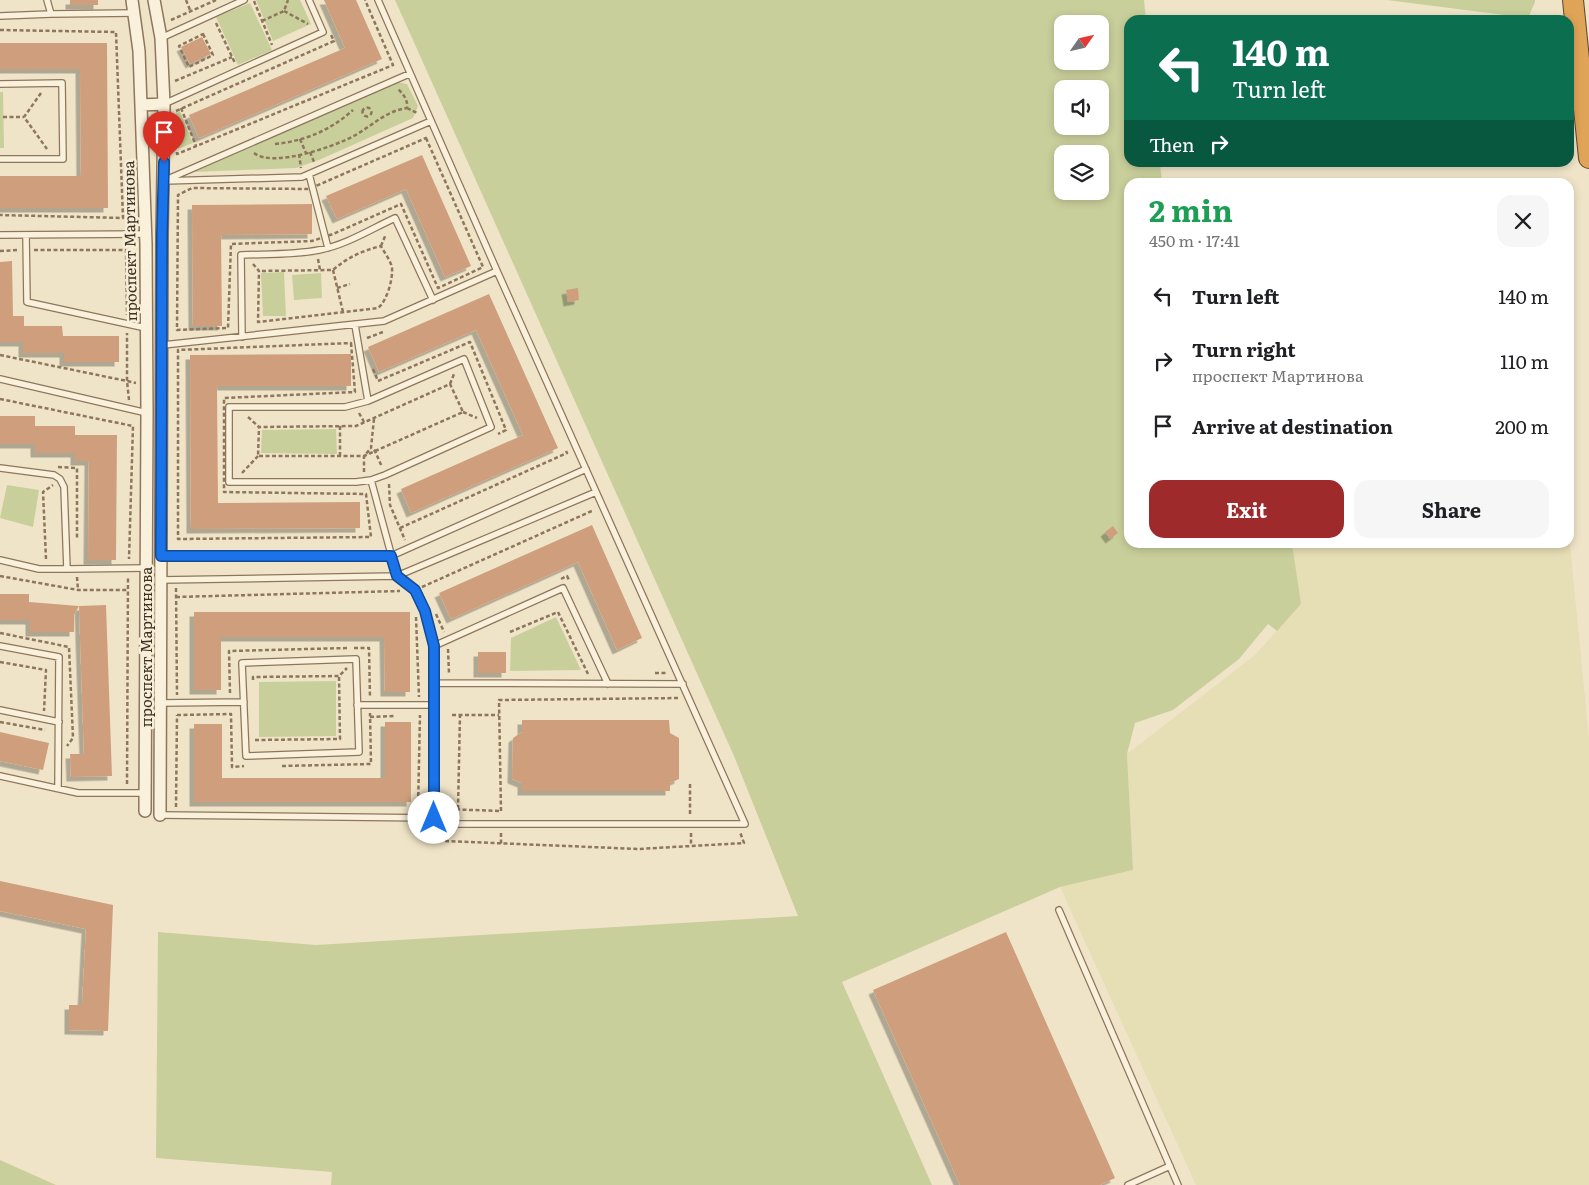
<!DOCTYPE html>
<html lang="en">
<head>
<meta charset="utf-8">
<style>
	:root { --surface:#fff; --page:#f6f6f6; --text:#202124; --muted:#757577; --accent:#9e2a2b }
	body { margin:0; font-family:Literata,serif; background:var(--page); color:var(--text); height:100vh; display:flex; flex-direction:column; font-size:19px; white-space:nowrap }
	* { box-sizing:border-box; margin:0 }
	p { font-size:16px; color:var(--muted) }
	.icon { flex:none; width:28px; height:28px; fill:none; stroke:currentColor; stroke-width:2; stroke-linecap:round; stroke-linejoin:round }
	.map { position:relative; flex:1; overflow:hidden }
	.details { position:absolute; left:1124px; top:178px; width:450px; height:370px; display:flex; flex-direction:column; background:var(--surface); border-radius:15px; box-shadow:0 2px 8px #0003 }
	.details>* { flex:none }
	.banner { position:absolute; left:1124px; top:15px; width:450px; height:152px; border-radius:15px; box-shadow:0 2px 8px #0003; background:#0b6e4f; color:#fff; overflow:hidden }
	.needle { width:32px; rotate:56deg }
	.buttons { position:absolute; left:1054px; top:15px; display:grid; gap:10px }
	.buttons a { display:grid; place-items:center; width:55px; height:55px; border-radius:10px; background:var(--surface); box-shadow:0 2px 8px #0003; font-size:25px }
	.pin { position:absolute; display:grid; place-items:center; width:42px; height:42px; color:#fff; margin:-51px -21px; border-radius:50% 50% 50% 0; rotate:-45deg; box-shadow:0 0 5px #0007 }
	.pin .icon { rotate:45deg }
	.me { position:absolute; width:55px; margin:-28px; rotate:0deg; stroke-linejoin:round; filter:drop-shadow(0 0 4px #0008) }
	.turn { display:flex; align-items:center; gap:18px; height:105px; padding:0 25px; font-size:22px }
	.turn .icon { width:65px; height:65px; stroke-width:2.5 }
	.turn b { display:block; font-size:35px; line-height:42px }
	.then { display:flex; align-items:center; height:48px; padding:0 25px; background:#0003; gap:10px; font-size:19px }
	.round { display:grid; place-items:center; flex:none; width:52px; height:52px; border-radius:15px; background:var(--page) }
	.overview { display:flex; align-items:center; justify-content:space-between; height:85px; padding:0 25px }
	h1 { font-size:30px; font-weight:700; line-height:38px; color:#1e9e55 }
	.button { display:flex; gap:10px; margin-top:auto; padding:10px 25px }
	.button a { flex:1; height:58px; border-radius:15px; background:var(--accent); color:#fff; font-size:20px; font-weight:700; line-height:58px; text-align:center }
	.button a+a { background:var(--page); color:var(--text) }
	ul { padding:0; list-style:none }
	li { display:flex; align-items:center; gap:15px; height:65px; padding:0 25px }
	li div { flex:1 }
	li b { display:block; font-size:19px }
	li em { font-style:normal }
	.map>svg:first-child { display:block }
	.farmland { fill:#e6deb5 }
	.green { fill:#c9cf9b; fill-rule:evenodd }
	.building { fill:#cf9f7d; filter:url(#shadow) }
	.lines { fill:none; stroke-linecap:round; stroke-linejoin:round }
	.lane-casing { stroke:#8d765c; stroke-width:8 }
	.street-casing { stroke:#8d765c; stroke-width:14 }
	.highway-casing { stroke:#5b4430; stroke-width:22 }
	.path { stroke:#8d765c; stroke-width:2.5; stroke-dasharray:4 2.5; stroke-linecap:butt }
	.lane { stroke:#faf1dc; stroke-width:5.5 }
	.street { stroke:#faf1dc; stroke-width:11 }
	.highway { stroke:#e0a458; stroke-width:20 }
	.route-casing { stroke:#114b97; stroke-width:12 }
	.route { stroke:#1a73e8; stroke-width:9 }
	.labels { text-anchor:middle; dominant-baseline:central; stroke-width:5; stroke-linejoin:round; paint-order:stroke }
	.street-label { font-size:15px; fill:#3d2e20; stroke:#f7eed8 }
</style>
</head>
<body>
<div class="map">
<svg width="1589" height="1185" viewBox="0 0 1589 1185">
	<defs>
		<filter id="shadow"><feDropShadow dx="-4.5" dy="4.5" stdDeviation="0" flood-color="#0004"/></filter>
	</defs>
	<rect width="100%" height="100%" fill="#f0e4c8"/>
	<path class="farmland" d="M1569,535l20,204v446h-393l-136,-298 73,-17 -6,-116 128,-99 46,-51 -8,-54 -5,-7 281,-1z"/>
	<path class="green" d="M256,0h44l11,24 -38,17z
		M395,0h749l2,20h-17v142l31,1 2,19h-33v360l159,1 5,7 8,54 -24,27 -9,-7 -29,35 -66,51 -38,13 -8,31 6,116 -73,17 -218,95 90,203h-601l1,-13 -176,-14 2,-226 158,13 482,-29 -64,-160zM1062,24h38v37h-38zM1062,89h38v37h-38zM1062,154h38v37h-38z
		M1387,0h148v2l-7,16z
		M250,3l22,47 -34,15 -22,-48z
		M397,82l10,2 11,22 -5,12 -94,42 -23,8 -102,4z
		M0,92h3l1,56h-4z
		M180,111l13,32 -15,6 -2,-36z
		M284,272l2,44h-23l-2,-43z
		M321,273l1,25 -28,2 -2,-25z
		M336,429l1,25 -76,-1 1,-23z
		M7,485l32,5 -6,37 -33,-9z
		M556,617l25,53 -71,1 1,-33z
		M336,681v55l-77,1v-55z
		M0,1160l56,25h-56z"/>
	<path class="building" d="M70,0h28v5h-28z
		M324,0h32l26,59 -183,79 -10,-23 156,-67z
		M202,37l9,17 -21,10 -9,-17z
		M0,43h107l1,165h-108v-32h81l-1,-107h-80z
		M422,155l49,111 -26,11 -39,-88 -69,30 -11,-23z
		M312,204v30l-91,1 1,91h-29l-1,-121z
		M12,261l1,55h11v10h38l1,10h56v26h-55v-9h-41v-11h-23v-80z
		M578,288l1,12 -11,2 -2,-12z
		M489,294l69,154 -147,65 -10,-24 122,-54 -47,-105 -97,42 -11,-25z
		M351,354v32h-134l1,117 142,-1v26l-169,1 -1,-174z
		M0,416h35v10h40v9h42l-1,125h-28l1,-99h-14v-8h-40v-9h-35z
		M592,525l50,113 -25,12 -39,-88 -127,57 -12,-26z
		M1113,526l5,7 -8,6 -5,-7z
		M0,594h29v8l50,4 -5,9v17h-44v-12h-30z
		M106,605l6,171 -41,1 -1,-23h14l-5,-148z
		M194,612h216v80h-25l-1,-55h-163v53h-27z
		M478,652h28v21h-28z
		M522,720h147l1,13 9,5v41l-9,4v8h-148v-8l-10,-4 1,-41 9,-6z
		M385,722h26v80h-217v-78h28v54h163z
		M0,732l49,11 -6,27 -43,-9z
		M0,881l113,24 -5,126 -39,-1v-25h13l4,-76 -86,-18z
		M1006,932l109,246 -15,7h-140l-87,-195z"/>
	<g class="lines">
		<g class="lane-casing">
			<path id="lane" d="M47,0l4,14 83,-1
				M0,16l51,-2
				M161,38l83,-38
				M0,84l62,-1 1,76h-63
				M164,104l159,-72 -14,-32
				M309,174l19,74
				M168,179l241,-105
				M164,181l138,-4 129,-56
				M0,235l145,-1
				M26,235l1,67 119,26
				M355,325l13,76
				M242,337l-1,-82c26,-1 53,0 78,-5 27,-5 52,-21 76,-32l38,82
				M163,345l221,-24 113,-50
				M464,359l27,68 -106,48 -14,5 -15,2h-127v-75h116l23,-6z
				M0,379l147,34
				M0,468l54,7 6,4 4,8 3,82 79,-1
				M371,480l26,96 18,14 10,21 9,35v172
				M161,557l230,-1 195,-87
				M0,560l39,9h28
				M160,580l237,-4 199,-84
				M0,646l59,11 -1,131
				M434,646l129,-58 45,96
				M356,659l3,93 -113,4 -4,-93z
				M434,683l249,1
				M160,703l84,-1
				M357,705h77
				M0,710l59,12
				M0,776l78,17h67
				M160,815l274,3 19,6h292l-248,-553 -119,-271
				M1059,910l119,275
				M1128,1185l42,-19"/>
		</g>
		<g class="street-casing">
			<path id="street" d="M132,0l7,51 7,193 1,169 -2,398
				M154,0l7,38 3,66 -2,130 -2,581
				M141,105l23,-1"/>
		</g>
		<g class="highway-casing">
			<path id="highway" d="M1573,0l16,158"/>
		</g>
		<path class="path" d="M186,0l4,10
			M254,1l18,44
			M284,11l24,13
			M171,20l45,-20
			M262,21l22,-10 4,-11
			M216,23l19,40
			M0,30l116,2 7,186 -123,-3
			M203,34l10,21 -24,12 -10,-21z
			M175,81l57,-24
			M41,93l-17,24 23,32
			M362.5 112a4.5 4.5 0 1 1 9 0a4.5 4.5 0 1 1-9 0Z
			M181,108l15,38
			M407,108l10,5
			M176,111l158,-70 -3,-6
			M3,117h21
			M426,138l57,129 -45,21 -37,-84 -68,30 -21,7 -81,3 -3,84 -51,2 1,-135 14,-7 117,1z
			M300,139l6,14
			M275,144c30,-3 56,-14 78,-34
			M177,152v2l216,-89 -28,-65
			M310,152l4,10
			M254,153c19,15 78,-6 98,-16 19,-10 33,-26 55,-29 1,-9 -4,-14 -10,-20
			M299,154l2,14
			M381,246l5,-12
			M34,250h92l1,65
			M0,251l18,-1
			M318,259l2,11
			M253,264l6,7 -1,51 120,-14c9,-7 15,-29 14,-40 -1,-7 -8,-16 -11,-22 -19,5 -33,11 -48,24l-74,1
			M333,270l10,42
			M337,288l13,-4
			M367,338l16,-6
			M351,343l4,49 -131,6v94l142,2 5,43 -193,2v-189z
			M0,355l127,26v-48
			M373,369l5,12 92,-39 36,88 -8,4
			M450,384l4,-10
			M0,399l133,27 -4,133
			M129,400l-2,-19 9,2
			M463,412l14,6
			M359,413l5,9
			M248,417l11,10 97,-1 94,-42 13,28 -99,44h-106l1,-29
			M374,419l-3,29 4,3 7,16
			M340,426v30
			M58,467l19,1v71
			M364,472v-16l7,-8
			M242,473l16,-17
			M389,484l1,21 15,35
			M400,528l167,-75 -1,-2
			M46,559l-3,-67 10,-7
			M0,576l78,14h50
			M77,577l1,13
			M561,579l6,-3 2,4
			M422,587l172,-77
			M176,588l1,107
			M176,597l224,-6
			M436,614l8,18
			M416,617l3,80
			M510,632l48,-20 30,62
			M0,633l69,14 4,91 -6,8
			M354,648h15l1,50
			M448,649l1,25
			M0,662l46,8 -2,41
			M655,673h12
			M253,680v-3l86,-1 8,-8
			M230,693l-1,-42 119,-3
			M177,715l54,-1 1,53 12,-1
			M452,715h47
			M370,717l26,-1
			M0,722l45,8
			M255,740l85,-1 -1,-63
			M282,766l89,-2 -1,-51
			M127,784l1,-207
			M690,784v31
			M176,807l1,-92
			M418,809l2,-94
			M443,809l58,2
			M458,809l2,-94
			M501,811l-2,-111 181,-2
			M501,833v11
			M691,833v13
			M445,841l194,8 105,-6 -4,-11"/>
		<use href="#lane" class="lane"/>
		<use href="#street" class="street"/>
		<use href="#highway" class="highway"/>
	</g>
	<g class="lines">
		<g class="route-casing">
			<path id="route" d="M164,162l-2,72 -1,322h230l6,20 18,14 10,21 9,35v172"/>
		</g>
		<use href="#route" class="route"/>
	</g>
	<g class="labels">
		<g class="street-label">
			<text transform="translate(129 241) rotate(-91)">проспект Мартинова</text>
			<text transform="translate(145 647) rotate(-90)">проспект Мартинова</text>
		</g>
	</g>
</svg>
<div class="buttons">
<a><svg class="needle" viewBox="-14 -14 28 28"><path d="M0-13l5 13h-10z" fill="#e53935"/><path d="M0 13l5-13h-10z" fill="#757577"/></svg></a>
<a><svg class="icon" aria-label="sound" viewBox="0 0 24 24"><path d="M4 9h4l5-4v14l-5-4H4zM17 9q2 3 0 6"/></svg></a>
<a><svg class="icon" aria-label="layers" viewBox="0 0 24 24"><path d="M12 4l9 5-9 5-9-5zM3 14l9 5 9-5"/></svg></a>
</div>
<div class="pin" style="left:164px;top:162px;background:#d93025"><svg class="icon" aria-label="arrive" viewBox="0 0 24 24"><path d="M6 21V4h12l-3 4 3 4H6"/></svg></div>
<svg class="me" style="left:434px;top:818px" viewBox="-20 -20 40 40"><circle r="19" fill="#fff"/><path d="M0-13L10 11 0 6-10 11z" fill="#1a73e8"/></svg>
<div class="banner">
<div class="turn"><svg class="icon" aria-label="left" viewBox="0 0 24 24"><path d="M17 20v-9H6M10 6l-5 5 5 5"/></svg><div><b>140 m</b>Turn left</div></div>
<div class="then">Then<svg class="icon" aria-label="right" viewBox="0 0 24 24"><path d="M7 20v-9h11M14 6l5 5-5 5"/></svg></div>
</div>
<section class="details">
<div class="overview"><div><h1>2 min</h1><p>450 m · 17:41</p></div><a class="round"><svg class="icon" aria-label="close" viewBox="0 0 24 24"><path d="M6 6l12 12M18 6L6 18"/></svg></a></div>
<ul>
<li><svg class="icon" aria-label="left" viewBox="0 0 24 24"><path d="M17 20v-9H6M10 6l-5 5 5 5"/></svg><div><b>Turn left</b></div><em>140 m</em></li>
<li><svg class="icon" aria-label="right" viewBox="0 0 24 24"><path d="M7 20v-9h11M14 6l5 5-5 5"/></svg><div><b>Turn right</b><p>проспект Мартинова</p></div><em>110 m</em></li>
<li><svg class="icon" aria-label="arrive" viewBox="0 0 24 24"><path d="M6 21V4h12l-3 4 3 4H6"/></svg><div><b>Arrive at destination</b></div><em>200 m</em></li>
</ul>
<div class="button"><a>Exit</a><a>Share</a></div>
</section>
</div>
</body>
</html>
